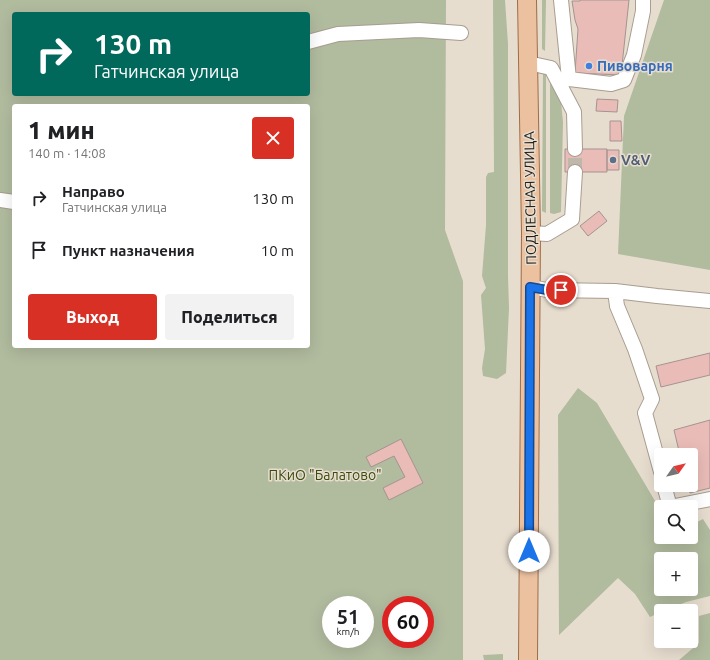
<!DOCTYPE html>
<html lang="ru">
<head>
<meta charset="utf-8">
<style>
	:root { --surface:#fff; --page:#f2f2f2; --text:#202124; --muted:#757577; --accent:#d93025 }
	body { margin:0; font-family:Ubuntu,sans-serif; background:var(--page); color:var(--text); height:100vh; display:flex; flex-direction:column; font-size:15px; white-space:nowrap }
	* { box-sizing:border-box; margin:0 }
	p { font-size:13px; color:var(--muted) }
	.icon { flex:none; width:22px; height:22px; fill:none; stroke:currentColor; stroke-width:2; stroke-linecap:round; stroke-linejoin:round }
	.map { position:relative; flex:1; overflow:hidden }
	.details { position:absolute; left:12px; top:104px; width:298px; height:244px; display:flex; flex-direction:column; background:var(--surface); border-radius:4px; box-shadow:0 4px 16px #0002 }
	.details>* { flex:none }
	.banner { position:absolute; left:12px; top:12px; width:298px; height:84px; border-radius:4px; box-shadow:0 4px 16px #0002; background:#00695c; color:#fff; overflow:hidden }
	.needle { width:26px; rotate:56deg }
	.controls { position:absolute; left:654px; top:448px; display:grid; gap:8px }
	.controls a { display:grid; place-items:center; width:44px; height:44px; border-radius:4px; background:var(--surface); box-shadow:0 4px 16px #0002; font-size:20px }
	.speed { position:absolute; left:322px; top:596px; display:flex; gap:8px; font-size:20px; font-weight:700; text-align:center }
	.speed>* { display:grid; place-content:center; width:52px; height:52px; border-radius:50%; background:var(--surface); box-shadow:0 4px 16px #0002; line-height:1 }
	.speed small { font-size:10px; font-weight:400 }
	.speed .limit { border:6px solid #d22; background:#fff; color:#111 }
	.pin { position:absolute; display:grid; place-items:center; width:34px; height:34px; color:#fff; margin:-17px; border:2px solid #fff; border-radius:50%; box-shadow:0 1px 4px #0007 }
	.me { position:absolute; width:44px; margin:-22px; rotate:0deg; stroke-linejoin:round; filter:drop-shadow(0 0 3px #0008) }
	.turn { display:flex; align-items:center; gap:14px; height:84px; padding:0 16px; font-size:18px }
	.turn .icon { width:52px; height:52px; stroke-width:2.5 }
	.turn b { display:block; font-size:28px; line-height:34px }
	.round { display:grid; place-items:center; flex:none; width:42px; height:42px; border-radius:4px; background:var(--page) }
	.headline { display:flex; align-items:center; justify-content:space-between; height:68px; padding:0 16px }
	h1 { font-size:24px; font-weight:800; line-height:30px }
	.primary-button { display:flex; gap:8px; margin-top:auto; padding:8px 16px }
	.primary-button a { flex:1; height:46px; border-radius:4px; background:var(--accent); color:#fff; font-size:16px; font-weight:800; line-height:46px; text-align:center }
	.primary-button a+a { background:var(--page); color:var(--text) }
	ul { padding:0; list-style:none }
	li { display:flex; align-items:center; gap:12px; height:52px; padding:0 16px }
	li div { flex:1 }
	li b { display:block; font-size:15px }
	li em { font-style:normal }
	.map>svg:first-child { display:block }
	.green { fill:#b1bb9e; fill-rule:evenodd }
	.building { fill:#eabcb7; stroke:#a59391 }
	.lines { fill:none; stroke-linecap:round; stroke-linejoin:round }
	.minor-tunnel { stroke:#c0b7ab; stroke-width:14; stroke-dasharray:14 7; stroke-linecap:butt }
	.minor-casing { stroke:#a79d90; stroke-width:16 }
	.major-casing { stroke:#9d6d48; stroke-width:20 }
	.minor { stroke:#fff; stroke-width:14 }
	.major { stroke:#ecc1a0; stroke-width:18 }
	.route-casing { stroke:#114b97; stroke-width:10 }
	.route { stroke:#1a73e8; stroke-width:7 }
	.shop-dot { fill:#3f7fe0; stroke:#e7ddcf; stroke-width:1.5 }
	.service-dot { fill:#5c6f8a; stroke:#e7ddcf; stroke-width:1.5 }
	.labels { text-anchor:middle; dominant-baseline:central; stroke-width:3; stroke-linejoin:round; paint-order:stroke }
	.shop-label { font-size:14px; font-weight:bold; fill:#366cbe; stroke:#e7ddcf; text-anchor:start }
	.service-label { font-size:14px; font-weight:bold; fill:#4e5e75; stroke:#e7ddcf; text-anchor:start }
	.street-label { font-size:14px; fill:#23201a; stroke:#e7ddcf }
	.park-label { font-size:14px; fill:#3b4a0e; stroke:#e7ddcf }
</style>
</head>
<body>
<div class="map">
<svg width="710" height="660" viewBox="0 0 710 660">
	<rect width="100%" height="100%" fill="#e7ddcf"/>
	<path class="green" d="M0,0h446l-1,230 18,51v379h-463zM14,14h294v80h-294zM14,106h294v240h-294zM331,605h34v34h-34zM391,605h34v34h-34z
		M493,0h12l3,44v232l1,32 -3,65 -9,6 -14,-3 -1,-8 3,-19 -4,-54 5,-7 -4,-12 4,-51v-48l2,-4 6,-1z
		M542,0h4l-1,51 -3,-2z
		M664,0h46v270l-92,-16 6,-138z
		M543,72l3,1v140l-4,-2z
		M550,77l11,25 2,20 -2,90 -7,2 -4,-1z
		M578,388l19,15 64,108v26h30v-12l12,-6 7,11v66l-24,6 -22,9h-3v1l-11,5 -15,-23 -17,-16 -59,57 -1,-220zM661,559h30v30h-30z
		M710,613v47h-31l20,-17v-27z
		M503,654v6h-19l-1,-5z"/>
	<path class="building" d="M580,0h49l-8,75 -46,-2 3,-44 -3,-9 -3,-19h8z
		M597,99l21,1 -1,12 -21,-1z
		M610,121h11l1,20h-12z
		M565,149h42v23h-42z
		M607,150h12v20h-12z
		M599,211l8,10 -19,15 -8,-10z
		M710,353v22l-49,12 -5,-21z
		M710,420v68l-20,5 -2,-8h3v-30h-15l-1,-3 4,-1 -5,-21z
		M401,439l22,44 -34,17 -6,-12 22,-11 -11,-21 -23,11 -5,-10z"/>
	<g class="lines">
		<path class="minor-tunnel" d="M575,172v-23"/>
		<g class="minor-casing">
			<path id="minor" d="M561,0l8,79 42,5 13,-4 10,-25 9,-44v-11
				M308,42l30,-8 81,-4 42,3
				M528,63l23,5 23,44 1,37
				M0,200l14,2
				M531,233l16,1 25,-15 3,-47
				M531,287l16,3 68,1 42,5 53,5
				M615,291l2,15 18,43 17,50 -7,14 16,59
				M664,485l6,22 40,-8"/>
		</g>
		<g class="major-casing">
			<path id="major" d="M527,0l4,233 -3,427"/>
		</g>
		<use href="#minor" class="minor"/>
		<use href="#major" class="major"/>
	</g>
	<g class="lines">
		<g class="route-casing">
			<path id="route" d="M529,551l1,-264 17,3h14"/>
		</g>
		<use href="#route" class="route"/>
	</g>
	<circle class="shop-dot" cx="589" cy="66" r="4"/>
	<circle class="service-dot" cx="613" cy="160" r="4"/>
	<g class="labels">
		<g class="shop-label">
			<text x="597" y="66">Пивоварня</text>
		</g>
		<g class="service-label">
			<text x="621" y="160">V&amp;V</text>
		</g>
		<g class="street-label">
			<text transform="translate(530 198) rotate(-91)">ПОДЛЕСНАЯ УЛИЦА</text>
		</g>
		<g class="park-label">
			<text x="325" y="475">ПКиО "Балатово"</text>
		</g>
	</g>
</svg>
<div class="controls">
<a><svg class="needle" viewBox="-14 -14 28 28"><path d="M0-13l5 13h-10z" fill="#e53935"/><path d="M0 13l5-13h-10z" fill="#757577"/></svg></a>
<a><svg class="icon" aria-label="search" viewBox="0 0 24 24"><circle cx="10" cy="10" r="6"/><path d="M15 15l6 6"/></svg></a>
<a>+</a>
<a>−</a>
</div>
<div class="speed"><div>51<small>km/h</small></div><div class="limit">60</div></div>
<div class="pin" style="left:561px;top:290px;background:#d93025"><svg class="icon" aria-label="arrive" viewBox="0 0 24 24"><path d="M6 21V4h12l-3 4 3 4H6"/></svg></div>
<svg class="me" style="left:529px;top:551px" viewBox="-20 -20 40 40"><circle r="19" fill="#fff"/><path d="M0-13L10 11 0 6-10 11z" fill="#1a73e8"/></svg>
<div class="banner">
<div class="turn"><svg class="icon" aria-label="right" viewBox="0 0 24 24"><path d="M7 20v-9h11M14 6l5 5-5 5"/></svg><div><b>130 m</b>Гатчинская улица</div></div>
</div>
<section class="details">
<div class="headline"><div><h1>1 мин</h1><p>140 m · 14:08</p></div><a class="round" style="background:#d93025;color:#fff"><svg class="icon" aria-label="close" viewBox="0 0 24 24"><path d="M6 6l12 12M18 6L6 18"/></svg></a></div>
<ul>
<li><svg class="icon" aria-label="right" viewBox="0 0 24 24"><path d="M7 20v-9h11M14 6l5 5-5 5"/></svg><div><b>Направо</b><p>Гатчинская улица</p></div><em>130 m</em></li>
<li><svg class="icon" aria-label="arrive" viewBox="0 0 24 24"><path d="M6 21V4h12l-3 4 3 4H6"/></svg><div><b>Пункт назначения</b></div><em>10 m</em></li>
</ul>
<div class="primary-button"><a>Выход</a><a>Поделиться</a></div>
</section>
</div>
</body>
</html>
